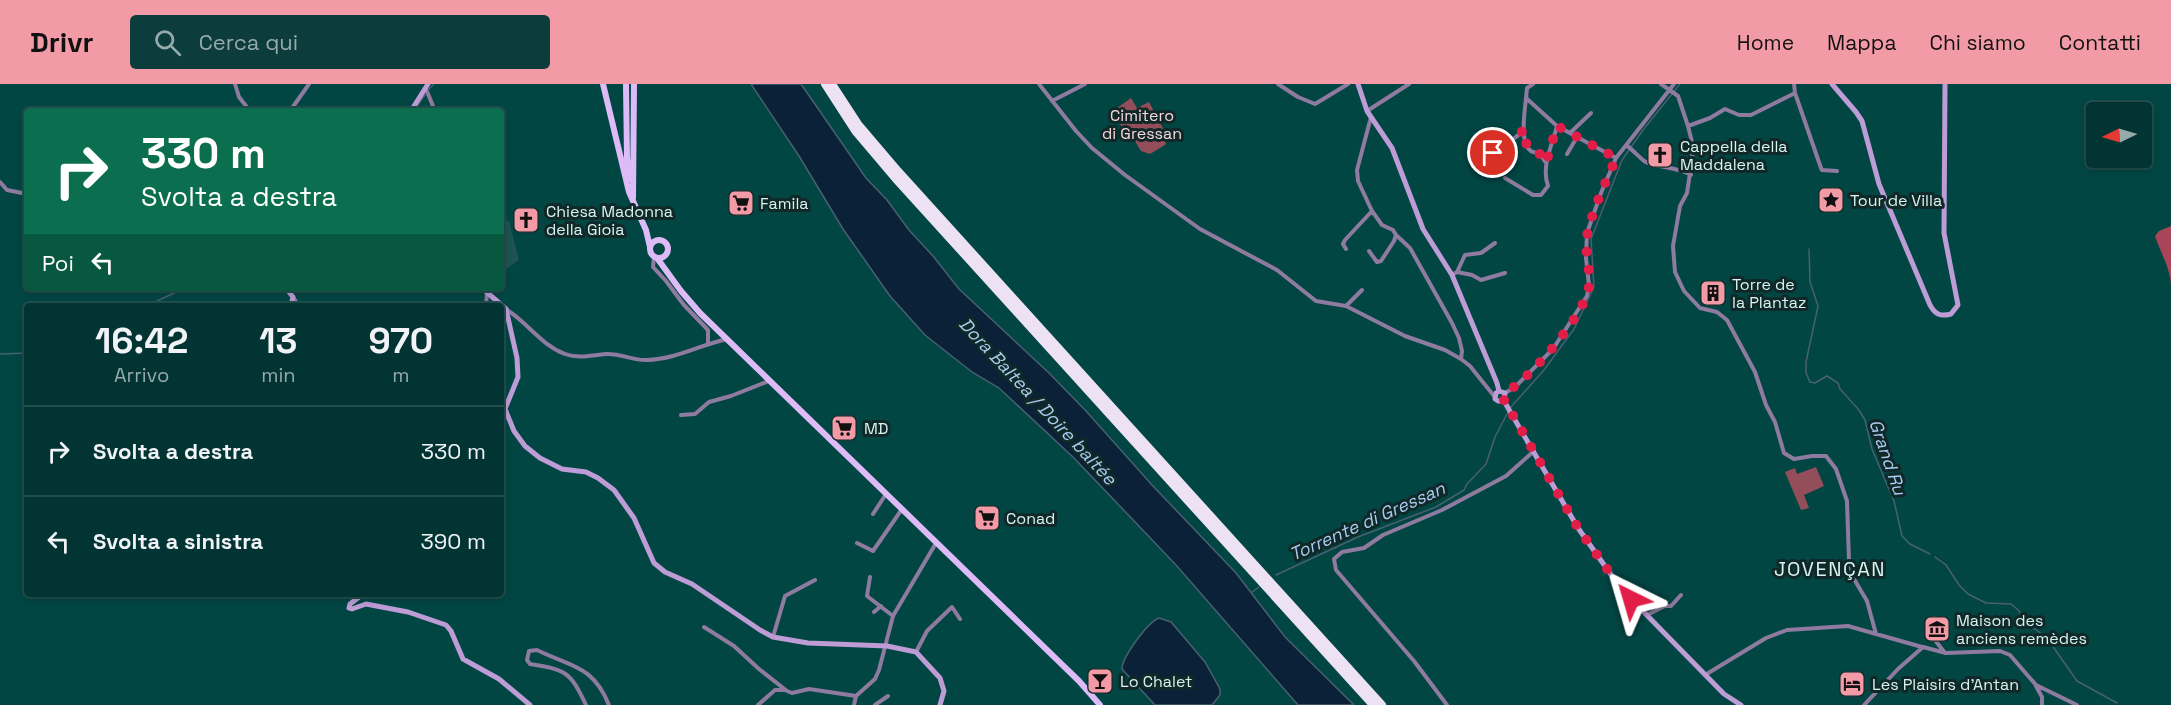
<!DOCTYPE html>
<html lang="it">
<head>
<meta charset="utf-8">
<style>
	:root { --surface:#023433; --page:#0c3c3b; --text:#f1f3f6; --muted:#96aaac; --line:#234f4e; --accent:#f39aa7 }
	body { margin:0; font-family:"Space Grotesk",sans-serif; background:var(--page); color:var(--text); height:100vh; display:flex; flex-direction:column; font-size:22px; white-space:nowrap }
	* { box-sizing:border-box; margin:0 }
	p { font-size:20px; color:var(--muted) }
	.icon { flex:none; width:33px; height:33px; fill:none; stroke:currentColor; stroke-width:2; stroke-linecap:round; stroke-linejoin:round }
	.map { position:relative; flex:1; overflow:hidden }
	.side { position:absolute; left:24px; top:219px; width:480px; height:294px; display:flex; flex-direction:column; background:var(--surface); border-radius:6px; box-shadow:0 3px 9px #0003,0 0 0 2px var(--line) }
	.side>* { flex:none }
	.top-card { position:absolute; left:24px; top:24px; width:480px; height:183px; border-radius:6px; box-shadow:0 3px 9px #0003,0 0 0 2px var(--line); background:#0b6e4f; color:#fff; overflow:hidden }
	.needle { width:39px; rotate:265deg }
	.buttons { position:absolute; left:2086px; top:18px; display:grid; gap:12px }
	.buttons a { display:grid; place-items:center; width:66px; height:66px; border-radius:6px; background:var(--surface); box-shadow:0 3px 9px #0003,0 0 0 2px var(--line); font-size:30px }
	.pin { position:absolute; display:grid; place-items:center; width:51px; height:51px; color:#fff; margin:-26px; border:3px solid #fff; border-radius:50%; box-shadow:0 2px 6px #0007 }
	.me { position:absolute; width:66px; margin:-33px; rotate:320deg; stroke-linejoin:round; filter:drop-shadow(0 0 4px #0008) }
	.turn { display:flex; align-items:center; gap:21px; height:126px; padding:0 18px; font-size:27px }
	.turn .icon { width:78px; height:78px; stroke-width:2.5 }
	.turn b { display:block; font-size:42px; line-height:51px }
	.then { display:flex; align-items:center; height:57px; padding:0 18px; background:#0003; gap:12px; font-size:22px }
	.eta { display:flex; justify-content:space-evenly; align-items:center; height:102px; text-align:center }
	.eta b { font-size:36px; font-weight:800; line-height:42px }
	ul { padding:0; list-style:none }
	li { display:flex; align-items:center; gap:18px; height:90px; padding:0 18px; border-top:2px solid var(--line) }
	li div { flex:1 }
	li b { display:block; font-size:22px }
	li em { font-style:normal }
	header { display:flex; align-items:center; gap:36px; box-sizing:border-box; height:84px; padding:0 30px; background:var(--accent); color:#111 }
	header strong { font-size:28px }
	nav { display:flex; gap:33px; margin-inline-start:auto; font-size:21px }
	.search { width:420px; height:54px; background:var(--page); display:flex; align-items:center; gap:15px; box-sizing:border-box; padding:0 21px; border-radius:6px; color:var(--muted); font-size:22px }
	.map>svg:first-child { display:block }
	.built { fill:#1d5451 }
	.green { fill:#934e59 }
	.forest { fill:#a94559 }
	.water { fill:#0a2138; stroke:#486070; stroke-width:1.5 }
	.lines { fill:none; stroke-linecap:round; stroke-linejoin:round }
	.stream { stroke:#486070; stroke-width:1.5 }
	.street { stroke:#8f7b9f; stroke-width:4 }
	.secondary { stroke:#be9cd6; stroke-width:5 }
	.primary { stroke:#ddbbf7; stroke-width:6 }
	.highway { stroke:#ece2f4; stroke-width:8 }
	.route { stroke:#e11d48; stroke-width:10; stroke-dasharray:0 18 }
	.labels { text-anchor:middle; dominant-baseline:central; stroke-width:6; stroke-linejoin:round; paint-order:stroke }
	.park-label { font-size:16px; fill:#f5d8db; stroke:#102827 }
	.poi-label { font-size:16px; fill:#d7f4f2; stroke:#102827; text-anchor:start }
	.water-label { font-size:18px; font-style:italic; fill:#a8cbf0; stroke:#102827 }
	.quarter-label { font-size:20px; letter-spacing:1.5px; fill:#d7f4f2; stroke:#102827 }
</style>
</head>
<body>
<header>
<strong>Drivr</strong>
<div class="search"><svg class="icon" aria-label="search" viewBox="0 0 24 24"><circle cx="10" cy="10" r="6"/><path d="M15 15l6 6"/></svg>Cerca qui</div>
<nav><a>Home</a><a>Mappa</a><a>Chi siamo</a><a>Contatti</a></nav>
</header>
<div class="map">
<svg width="2171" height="621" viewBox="0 0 2171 621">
	<rect width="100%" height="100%" fill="#024644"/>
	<path class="built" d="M502,119l5,18h2l10,39 -18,13z"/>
	<path class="green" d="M1131,14l6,10 12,-6 19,36 -3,7 -15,9 -9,-3 -8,-13 -4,2 -16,-29z
		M1816,383l8,19 -20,9 5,13 -8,2 -16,-38 10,-4 2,6z"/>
	<path class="forest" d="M2171,142v58c-2,-19 -10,-30 -16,-48l4,-5z"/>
	<path class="water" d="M751,0h50l65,94 21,22 22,30 24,26 26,33 90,84 37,38 66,74 84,88 49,64 69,68h-56l-122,-140 -102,-107 -75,-70 -27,-16 -47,-37 -35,-39 -47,-67 -44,-73z
		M1159,534l12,4 34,40 15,27v6l-8,10h-57l-33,-36c0,-12 26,-47 37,-51z"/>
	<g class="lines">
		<path class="stream" d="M429,5l5,-5
			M418,21l7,-10
			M1809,165l1,33 8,24 -12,56v11l4,9 5,1 12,-7 11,7 2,6 19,21 6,10 7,29 22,52 8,35 8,8 20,10
			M153,222l4,-5 28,-13
			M0,270l27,-1
			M1510,324l34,-38 30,-41 20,-42 -3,-48 31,-79 21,-30 37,-46
			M1935,473l11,8 13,20 9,9 18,9 25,1 6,5 14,17 16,12 30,43 40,22
			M1276,491l82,-38 78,-30 28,-17 3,-6 19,-20 9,-27 13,-25
			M1252,508l7,-5"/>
		<path class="street" d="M235,0l4,13 11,14
			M1039,0l37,47 16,17 33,27 75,54 77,41 39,31 30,5 59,30 40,14 16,9 9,7 24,30
			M1278,0l20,13 17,7 33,-20
			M1533,0l-6,4 -1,10 31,28 20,11
			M1661,0l17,12 10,30
			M1794,0l1,9
			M426,5l9,22
			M1526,14c-1,12 -7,46 5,53 1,1 7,2 9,3l6,9
			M1052,17l33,-17
			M290,27l19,-27
			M1367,27l42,-27
			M1570,49l21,-20
			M1626,61c7,5 12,11 18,16 11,7 33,5 47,14
			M1493,69c10,-9 23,-13 30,-23
			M1567,70l10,-17 39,21
			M1837,87l-15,-1 -1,-2 -26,-75 -44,22h-12l-14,-6 -15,9 -22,8 5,20 -1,14 -5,33 -7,13 -7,40 2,26 9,19 16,17 17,4 10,8 28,52 11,33 9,17 9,31 10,6 18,-3h14l10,13 11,32 2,60 5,18 13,22 9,33
			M1505,94l28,17h8l7,-9c-7,-20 4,-40 9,-60
			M0,98l7,8 20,4
			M1396,151l14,13 42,75 7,15 3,13 -1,8
			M1346,165l-3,-5 2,-4 27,-29
			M1369,167l8,11 4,-1 13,-20 2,-6 -3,-5 -11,-5 -10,-14 -14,-30 -1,-11 14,-53
			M654,173l-1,10 13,14 18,24 24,25v13
			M1457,188l8,-17 16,-2 14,-10
			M1452,191l5,-3 15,3 9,5 24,-7
			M293,213l6,9
			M486,222l1,-13
			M1346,222l16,-16
			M507,226c21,13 34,35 58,44 14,5 27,1 41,0 14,-1 28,7 41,6 29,-1 53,-15 80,-21
			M1505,309l10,-6 38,-38 34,-53 2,-11 -3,-27 1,-25 14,-40 15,-35 58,-74
			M681,331l14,-1 14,-12 22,-6 38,-15
			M873,430l13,-20
			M857,459l16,8 29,-42
			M870,493l-3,19 26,20
			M874,528l7,-6
			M1647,531l18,-9h6l10,-11
			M1934,534l-3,17 14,18
			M704,543l30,19 25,23 28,22 5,2 17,-4 47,7
			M773,553l12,-41 30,-16
			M916,568l11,-21 25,-24 8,12
			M1705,591l61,-37 21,-8 61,-4 74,21
			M2036,602l6,11v8
			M586,621c-16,-34 -20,-35 -56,-41l-3,-4 2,-9 8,-1c34,17 56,15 72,55
			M758,621l17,-15h8
			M854,621l2,-9 19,-17 4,-9 14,-54 43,-73
			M875,621l13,-9
			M1447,621l-33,-44 -78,-91 -2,-11 8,-7 22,-4 19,-13 59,-25 64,-34 28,-25
			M1864,621l34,-36 25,-22 23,6 54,-2 10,4 26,30 41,20"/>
		<path class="secondary" d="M1358,0l9,27 25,37 31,81 29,46 45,108 2,8 -3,2 -1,6 3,2h6
			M1832,0l24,28 6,9 17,63 51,121c5,9 10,12 21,9l7,-9 -14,-72 1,-149
			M411,27l17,-27
			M286,204l7,9 -2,9
			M482,204l24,21 11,49 1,19 -13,32 9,22 11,15 15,12 22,11 24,3 12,6 16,12 20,28 20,45 11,9 27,12 68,46 13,7 35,6 79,3 29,6 24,26 4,13 -4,14
			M1499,307l6,2 -1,8 11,19 63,108 34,48 19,23 93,95 17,11
			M437,510h9
			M349,524l3,1 14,-5 42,8 38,13 5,6 12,28 36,20 31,26
			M349,524l1,-4 13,-10"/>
		<path class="primary" d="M603,0l26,108 17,38 4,17
			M626,0l1,74 2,21
			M633,114l1,-114
			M650 165a9 9 0 1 1 18 0a9 9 0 1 1-18 0Z
			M657,174l24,33 19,22 379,368 21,24"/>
		<path class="highway" d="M825,0l31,48 39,46 478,527
			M832,0l26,40 40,47 484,534"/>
	</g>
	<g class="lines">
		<path class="route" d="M1493,69c10,-9 23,-13 31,-24 2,14 1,22 16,25l6,9 11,-37 59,32c-10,24 -22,48 -28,73 -5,19 3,37 1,55 -3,28 -60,94 -84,107l-1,7 74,128 34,48 19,23"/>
	</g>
	<defs>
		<g id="church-square" transform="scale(1.35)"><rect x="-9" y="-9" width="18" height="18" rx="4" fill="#f39aa7" stroke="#102827"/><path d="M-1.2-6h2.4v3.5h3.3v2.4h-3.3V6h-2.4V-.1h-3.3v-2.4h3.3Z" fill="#111"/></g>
		<g id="sight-square" transform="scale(1.35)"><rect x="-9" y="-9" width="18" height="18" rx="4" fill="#f39aa7" stroke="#102827"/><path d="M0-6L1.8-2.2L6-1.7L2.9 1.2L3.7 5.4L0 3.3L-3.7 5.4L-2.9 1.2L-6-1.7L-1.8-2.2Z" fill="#111"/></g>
		<g id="supermarket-square" transform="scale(1.35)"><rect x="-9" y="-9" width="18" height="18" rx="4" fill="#f39aa7" stroke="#102827"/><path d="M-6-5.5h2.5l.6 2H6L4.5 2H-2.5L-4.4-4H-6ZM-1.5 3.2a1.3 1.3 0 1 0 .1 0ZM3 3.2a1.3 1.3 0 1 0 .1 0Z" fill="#111"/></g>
		<g id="building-square" transform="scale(1.35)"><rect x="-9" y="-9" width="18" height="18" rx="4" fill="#f39aa7" stroke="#102827"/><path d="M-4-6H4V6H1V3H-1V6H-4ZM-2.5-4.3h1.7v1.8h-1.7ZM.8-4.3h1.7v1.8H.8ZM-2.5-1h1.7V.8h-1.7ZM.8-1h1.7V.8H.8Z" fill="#111"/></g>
		<g id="museum-square" transform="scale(1.35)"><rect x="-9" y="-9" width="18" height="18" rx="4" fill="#f39aa7" stroke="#102827"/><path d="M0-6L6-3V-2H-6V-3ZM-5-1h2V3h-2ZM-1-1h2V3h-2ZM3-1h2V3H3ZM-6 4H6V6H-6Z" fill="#111"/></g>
		<g id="bar-square" transform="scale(1.35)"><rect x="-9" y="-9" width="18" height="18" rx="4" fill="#f39aa7" stroke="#102827"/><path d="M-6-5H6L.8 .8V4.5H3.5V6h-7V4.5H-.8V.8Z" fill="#111"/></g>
		<g id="hotel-square" transform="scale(1.35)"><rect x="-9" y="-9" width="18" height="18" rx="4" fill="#f39aa7" stroke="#102827"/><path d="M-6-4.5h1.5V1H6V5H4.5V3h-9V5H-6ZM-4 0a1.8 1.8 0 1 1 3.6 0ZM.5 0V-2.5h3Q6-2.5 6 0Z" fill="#111"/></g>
	</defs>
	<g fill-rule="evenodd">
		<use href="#church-square" x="1660" y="71"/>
		<use href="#sight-square" x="1831" y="116"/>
		<use href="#supermarket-square" x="741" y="119"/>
		<use href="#church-square" x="526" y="136"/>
		<use href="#building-square" x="1713" y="209"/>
		<use href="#supermarket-square" x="844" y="344"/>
		<use href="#supermarket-square" x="987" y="434"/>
		<use href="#museum-square" x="1937" y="545"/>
		<use href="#bar-square" x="1100" y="597"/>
		<use href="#hotel-square" x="1852" y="600"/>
	</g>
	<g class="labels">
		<g class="park-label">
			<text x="1142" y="31">Cimitero<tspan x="1142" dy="18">di Gressan</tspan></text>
		</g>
		<g class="poi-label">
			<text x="1680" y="62">Cappella della<tspan x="1680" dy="18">Maddalena</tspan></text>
			<text x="1850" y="116">Tour de Villa</text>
			<text x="760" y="119">Famila</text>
			<text x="546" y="127">Chiesa Madonna<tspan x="546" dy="18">della Gioia</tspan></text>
			<text x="1732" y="200">Torre de<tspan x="1732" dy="18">la Plantaz</tspan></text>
			<text x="864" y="344">MD</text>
			<text x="1006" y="434">Conad</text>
			<text x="1956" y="536">Maison des<tspan x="1956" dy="18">anciens remèdes</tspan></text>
			<text x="1120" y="597">Lo Chalet</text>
			<text x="1872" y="600">Les Plaisirs d'Antan</text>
		</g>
		<g class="water-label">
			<text transform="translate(1038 317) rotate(47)">Dora Baltea / Doire baltée</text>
			<text transform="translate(1888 373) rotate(71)">Grand Ru</text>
			<text transform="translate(1367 437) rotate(-24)">Torrente di Gressan</text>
		</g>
		<g class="quarter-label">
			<text x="1830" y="485">JOVENÇAN</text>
		</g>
	</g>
</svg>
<div class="buttons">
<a><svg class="needle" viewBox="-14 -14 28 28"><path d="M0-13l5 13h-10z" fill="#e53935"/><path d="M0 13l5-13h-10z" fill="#96aaac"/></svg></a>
</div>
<div class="pin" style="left:1493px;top:69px;background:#d93025"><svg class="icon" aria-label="arrive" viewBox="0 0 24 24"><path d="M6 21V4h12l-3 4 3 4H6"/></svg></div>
<svg class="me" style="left:1631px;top:515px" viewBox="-20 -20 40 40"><path d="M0-17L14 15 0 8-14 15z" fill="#e11d48" stroke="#fff" stroke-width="4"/></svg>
<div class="top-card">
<div class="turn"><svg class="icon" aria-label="right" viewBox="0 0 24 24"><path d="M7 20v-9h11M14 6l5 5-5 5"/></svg><div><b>330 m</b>Svolta a destra</div></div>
<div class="then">Poi<svg class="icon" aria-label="left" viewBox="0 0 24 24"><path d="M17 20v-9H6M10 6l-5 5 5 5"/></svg></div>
</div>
<section class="side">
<div class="eta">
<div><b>16:42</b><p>Arrivo</p></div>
<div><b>13</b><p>min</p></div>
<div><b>970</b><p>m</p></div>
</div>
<ul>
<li><svg class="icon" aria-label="right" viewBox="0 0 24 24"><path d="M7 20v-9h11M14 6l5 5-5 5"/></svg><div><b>Svolta a destra</b></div><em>330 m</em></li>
<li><svg class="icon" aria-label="left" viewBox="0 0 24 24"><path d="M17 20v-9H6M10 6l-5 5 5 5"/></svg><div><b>Svolta a sinistra</b></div><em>390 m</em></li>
</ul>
</section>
</div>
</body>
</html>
